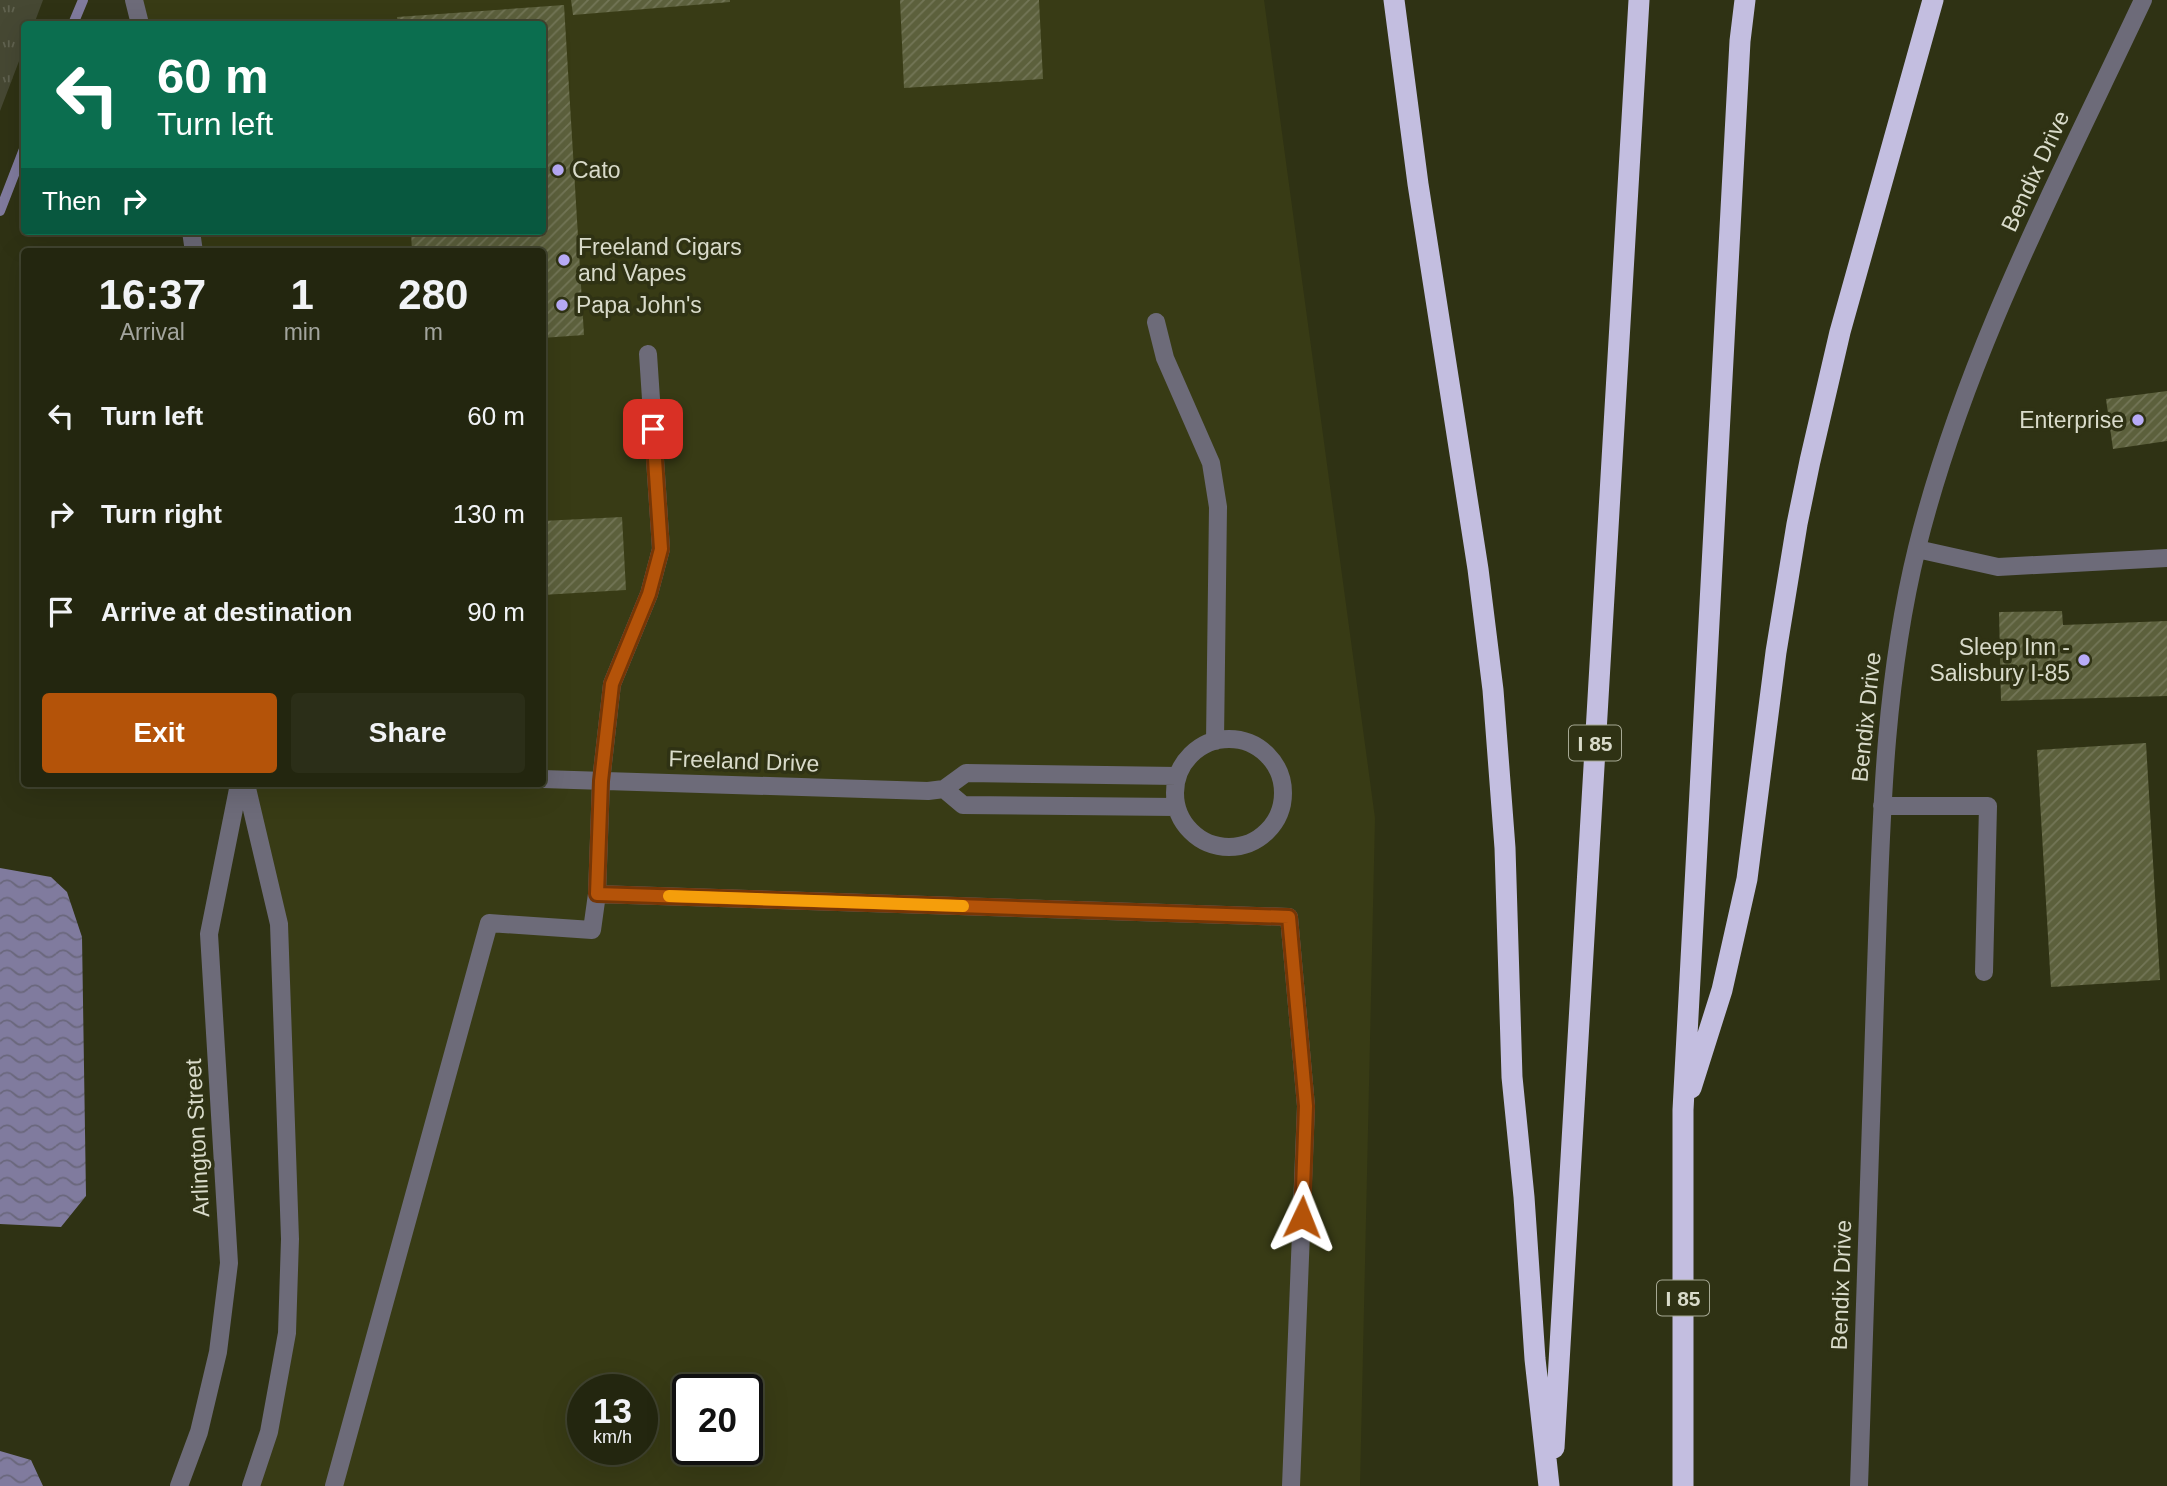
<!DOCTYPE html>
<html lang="en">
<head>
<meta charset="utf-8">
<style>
	:root { --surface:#23260f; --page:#2b2e18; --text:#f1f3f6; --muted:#a3a59e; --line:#40432f; --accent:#b45309 }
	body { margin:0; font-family:Arial,sans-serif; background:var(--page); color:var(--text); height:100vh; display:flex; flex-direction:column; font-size:26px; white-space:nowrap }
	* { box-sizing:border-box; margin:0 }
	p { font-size:23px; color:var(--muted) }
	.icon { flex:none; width:38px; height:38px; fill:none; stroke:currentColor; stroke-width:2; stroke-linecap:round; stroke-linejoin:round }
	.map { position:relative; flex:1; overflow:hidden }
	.sheet { position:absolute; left:21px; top:248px; width:525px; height:539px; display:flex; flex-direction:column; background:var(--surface); border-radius:7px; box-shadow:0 7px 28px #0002,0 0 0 2px var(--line) }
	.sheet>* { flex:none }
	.banner { position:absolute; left:21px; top:21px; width:525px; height:214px; border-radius:7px; box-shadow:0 7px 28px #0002,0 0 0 2px var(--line); background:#0b6e4f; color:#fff; overflow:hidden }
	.speed { position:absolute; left:567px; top:1374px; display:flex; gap:14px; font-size:35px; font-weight:700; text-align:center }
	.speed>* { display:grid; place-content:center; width:91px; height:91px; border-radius:50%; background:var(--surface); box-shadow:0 7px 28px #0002,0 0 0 2px var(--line); line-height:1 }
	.speed small { font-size:18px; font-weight:400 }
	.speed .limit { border:4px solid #111; border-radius:10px; background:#fff; color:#111 }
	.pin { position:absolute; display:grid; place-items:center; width:60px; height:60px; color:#fff; margin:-30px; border-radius:14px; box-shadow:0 4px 10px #0006 }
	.me { position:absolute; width:77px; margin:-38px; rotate:2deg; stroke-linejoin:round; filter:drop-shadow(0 0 5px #0008) }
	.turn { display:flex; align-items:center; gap:24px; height:147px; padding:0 21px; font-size:32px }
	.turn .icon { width:91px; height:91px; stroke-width:2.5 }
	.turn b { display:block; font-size:49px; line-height:60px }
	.then { display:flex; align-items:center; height:66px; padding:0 21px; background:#0003; gap:14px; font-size:26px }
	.eta { display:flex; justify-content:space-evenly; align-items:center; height:119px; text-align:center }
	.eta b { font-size:42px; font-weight:700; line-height:49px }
	.primary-button { display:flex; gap:14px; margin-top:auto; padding:14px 21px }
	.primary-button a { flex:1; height:80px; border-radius:7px; background:var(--accent); color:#fff; font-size:28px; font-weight:700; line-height:80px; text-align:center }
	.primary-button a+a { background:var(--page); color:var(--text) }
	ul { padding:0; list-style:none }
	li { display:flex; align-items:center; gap:21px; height:98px; padding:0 21px }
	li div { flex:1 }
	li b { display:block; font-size:26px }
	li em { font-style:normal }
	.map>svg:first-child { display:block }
	.built { fill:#383b15; fill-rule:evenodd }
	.grass { fill:url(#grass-tufts) }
	.water { fill:url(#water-waves) }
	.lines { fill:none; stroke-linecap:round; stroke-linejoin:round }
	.stream { stroke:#807b9e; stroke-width:10 }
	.building { fill:url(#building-hatch) }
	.minor { stroke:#6d6b79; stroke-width:18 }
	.highway { stroke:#c3bee0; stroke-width:21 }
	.route-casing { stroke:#753606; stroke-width:18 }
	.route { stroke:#b45309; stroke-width:12 }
	.slow { stroke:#f59e0b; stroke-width:12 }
	.poi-dot { fill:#b8abf7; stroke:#2f3214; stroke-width:2.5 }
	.labels { text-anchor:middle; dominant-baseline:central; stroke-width:7; stroke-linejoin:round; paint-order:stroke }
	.shield { fill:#2f3214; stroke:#a6a893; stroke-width:2 }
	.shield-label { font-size:21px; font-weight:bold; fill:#d9dbca }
	.poi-label { font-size:23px; fill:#d9dbca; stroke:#2f3214; text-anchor:start }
	.street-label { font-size:23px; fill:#d9dbca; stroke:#2f3214 }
</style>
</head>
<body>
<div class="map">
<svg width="2167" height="1486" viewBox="0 0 2167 1486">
	<defs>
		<pattern id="grass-tufts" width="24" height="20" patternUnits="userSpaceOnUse" patternTransform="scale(1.75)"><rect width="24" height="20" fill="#464833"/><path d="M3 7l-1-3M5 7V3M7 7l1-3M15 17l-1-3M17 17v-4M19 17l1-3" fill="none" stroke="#60624f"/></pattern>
		<pattern id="water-waves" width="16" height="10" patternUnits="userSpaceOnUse" patternTransform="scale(1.75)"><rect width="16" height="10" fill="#807b9e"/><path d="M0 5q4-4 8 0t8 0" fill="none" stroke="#6a677c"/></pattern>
		<pattern id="building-hatch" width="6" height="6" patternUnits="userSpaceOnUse" patternTransform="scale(1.75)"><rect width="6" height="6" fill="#5c603c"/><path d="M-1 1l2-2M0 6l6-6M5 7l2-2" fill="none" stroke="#737657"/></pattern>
	</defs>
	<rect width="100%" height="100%" fill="#2f3214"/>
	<path class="built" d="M134,0h1130l111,818 -15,668h-1113l40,-153 -8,-409 -33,-140h296v-532h-352l-2,-21h354v-207h-402zM583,1390h59v59h-59zM688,1390h59v59h-59z"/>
	<path class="grass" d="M0,0h43l-9,24h-10v24l-24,63z"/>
	<path class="water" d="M0,868l51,9 16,15 15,45 4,259 -25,31 -61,-3z
		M0,1451l31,9 12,26h-43z"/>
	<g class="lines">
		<path class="stream" d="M73,24l10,-24
			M0,211l24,-62"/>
	</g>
	<path class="building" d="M571,0h159v2l-157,13z
		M900,0h139l4,79 -139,9z
		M564,5l20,330 -42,3v-86h-130l-1,-21h131v-207h-144l-1,-7z
		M2167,391v50l-54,8 -7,-50z
		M622,517l4,73 -84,5v-74z
		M2062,611l1,14 104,-4v75l-166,5 -2,-89z
		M2146,743l14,237 -109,7 -14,-237z"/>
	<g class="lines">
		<path class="minor" d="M134,0l6,24
			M191,231l3,21
			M1156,322l9,36 46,105 7,44 -3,234
			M648,354l13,195 -12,45 -37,90 -11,97 -4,113 692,23 17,189 -15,380
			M1917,549l81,18 169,-9
			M1175 793a54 54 0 1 1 108 0a54 54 0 1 1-108 0Z
			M542,779l386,12 16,-2 22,-16 211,3
			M246,784l33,140 11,315 -3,94 -18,99 -18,54
			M944,789l19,16 213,2
			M1882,806h106l-4,166
			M179,1486l20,-54 19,-80 11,-89 -20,-329 30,-150
			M334,1486l155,-563 103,7 5,-36
			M1859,1486c6,-172 11,-344 17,-517 5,-141 7,-283 41,-421 48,-193 142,-369 226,-548"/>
		<path class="highway" d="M1394,0l24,184 60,385 15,121 12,158 7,229 12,120 11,162 14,127
			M1691,1088l31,-98 25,-111 29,-227 21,-128 13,-63 30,-129 93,-332
			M1554,1448l85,-1448
			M1683,1486v-376l57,-1069 5,-41"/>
	</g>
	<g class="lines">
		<g class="route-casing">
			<path id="route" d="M653,429l8,120 -12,45 -37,90 -11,97 -4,113 692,23 17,189 -4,111"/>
		</g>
		<use href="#route" class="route"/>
		<path class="slow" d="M669,896l294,10"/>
	</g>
	<g class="poi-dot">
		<circle cx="558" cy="170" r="7"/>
		<circle cx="564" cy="260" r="7"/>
		<circle cx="562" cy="305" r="7"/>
		<circle cx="2138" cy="420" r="7"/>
		<circle cx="2084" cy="660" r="7"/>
	</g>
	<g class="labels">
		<g class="shield">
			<rect x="1569" y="725.5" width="52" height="35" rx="5"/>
			<rect x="1657" y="1280.5" width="52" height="35" rx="5"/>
		</g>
		<g class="shield-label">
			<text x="1595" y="743">I 85</text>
			<text x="1683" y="1298">I 85</text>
		</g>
		<g class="poi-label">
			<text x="572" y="170">Cato</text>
			<text x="578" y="247">Freeland Cigars<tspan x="578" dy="26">and Vapes</tspan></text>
			<text x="576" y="305">Papa John's</text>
			<text x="2124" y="420" text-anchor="end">Enterprise</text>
			<text x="2070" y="647" text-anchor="end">Sleep Inn -<tspan x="2070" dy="26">Salisbury I-85</tspan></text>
		</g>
		<g class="street-label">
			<text transform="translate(2035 171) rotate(-65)">Bendix Drive</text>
			<text transform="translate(1866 717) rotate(-84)">Bendix Drive</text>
			<text transform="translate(744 761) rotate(2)">Freeland Drive</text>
			<text transform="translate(197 1138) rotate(-93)">Arlington Street</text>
			<text transform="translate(1841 1285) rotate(-88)">Bendix Drive</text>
		</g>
	</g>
</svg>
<div class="speed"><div>13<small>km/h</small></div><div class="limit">20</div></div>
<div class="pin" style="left:653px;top:429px;background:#d93025"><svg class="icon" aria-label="arrive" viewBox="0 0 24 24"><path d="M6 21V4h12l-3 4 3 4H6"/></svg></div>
<svg class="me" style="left:1302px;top:1217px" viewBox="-20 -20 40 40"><path d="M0-17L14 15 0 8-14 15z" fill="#b45309" stroke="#fff" stroke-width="4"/></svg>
<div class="banner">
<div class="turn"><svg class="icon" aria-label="left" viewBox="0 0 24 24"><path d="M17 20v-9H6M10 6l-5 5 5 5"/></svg><div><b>60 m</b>Turn left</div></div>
<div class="then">Then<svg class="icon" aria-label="right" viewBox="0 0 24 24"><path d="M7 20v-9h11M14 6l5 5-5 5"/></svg></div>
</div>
<section class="sheet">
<div class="eta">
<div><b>16:37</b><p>Arrival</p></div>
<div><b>1</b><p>min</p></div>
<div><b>280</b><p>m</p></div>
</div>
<ul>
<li><svg class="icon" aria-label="left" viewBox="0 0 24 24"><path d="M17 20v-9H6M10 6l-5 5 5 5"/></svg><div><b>Turn left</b></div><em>60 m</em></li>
<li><svg class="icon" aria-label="right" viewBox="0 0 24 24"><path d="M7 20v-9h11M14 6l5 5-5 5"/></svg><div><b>Turn right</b></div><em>130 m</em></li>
<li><svg class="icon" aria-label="arrive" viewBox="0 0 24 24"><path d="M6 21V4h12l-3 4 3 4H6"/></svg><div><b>Arrive at destination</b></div><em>90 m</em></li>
</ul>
<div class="primary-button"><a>Exit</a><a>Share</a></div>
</section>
</div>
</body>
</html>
